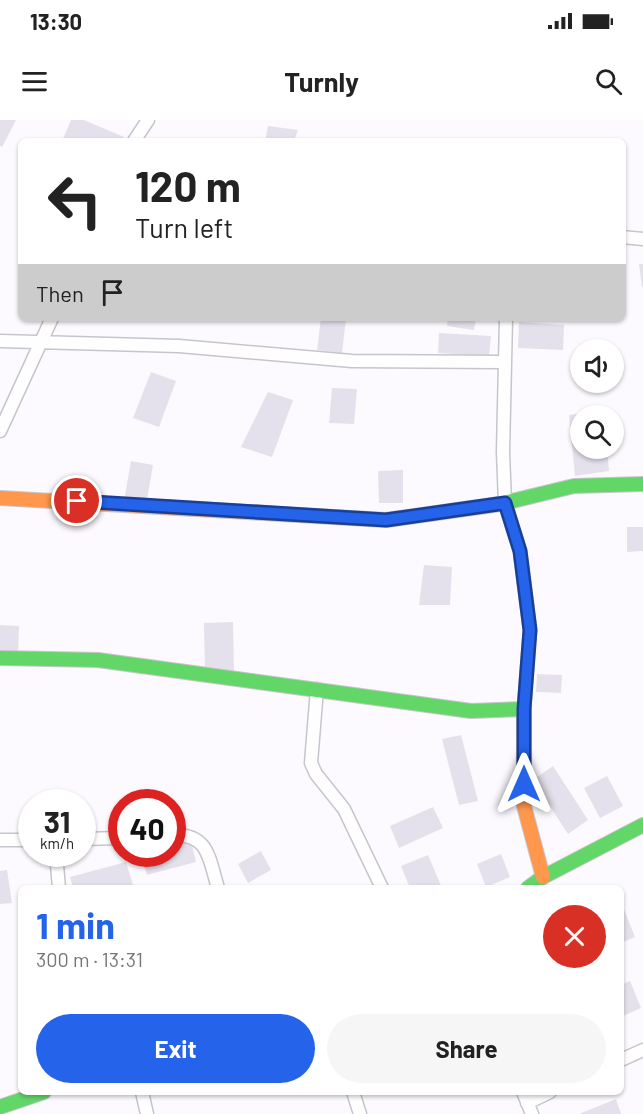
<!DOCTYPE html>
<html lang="en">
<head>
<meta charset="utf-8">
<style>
	:root { --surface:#fff; --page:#f6f6f6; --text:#222; --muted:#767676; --accent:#2563eb }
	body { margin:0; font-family:Barlow,sans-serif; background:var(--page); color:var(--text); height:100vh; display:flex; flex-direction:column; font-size:22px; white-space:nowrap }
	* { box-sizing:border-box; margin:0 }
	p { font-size:20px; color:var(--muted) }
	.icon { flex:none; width:33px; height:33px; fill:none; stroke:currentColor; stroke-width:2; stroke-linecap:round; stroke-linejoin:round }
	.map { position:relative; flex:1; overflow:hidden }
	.drawer { position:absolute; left:18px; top:765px; width:606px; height:210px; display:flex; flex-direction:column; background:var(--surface); border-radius:9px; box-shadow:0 2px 4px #0004 }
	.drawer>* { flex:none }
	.guide { position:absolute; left:18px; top:18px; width:608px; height:183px; border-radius:9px; box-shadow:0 2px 4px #0004; background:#fff; color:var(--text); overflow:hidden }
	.buttons { position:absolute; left:570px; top:219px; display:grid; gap:12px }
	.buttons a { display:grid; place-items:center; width:54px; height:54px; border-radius:50%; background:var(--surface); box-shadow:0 2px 4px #0004; font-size:30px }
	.speed { position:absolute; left:18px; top:669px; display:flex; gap:12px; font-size:30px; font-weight:700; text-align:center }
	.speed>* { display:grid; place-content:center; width:78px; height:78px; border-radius:50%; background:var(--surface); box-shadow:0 2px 4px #0004; line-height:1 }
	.speed small { font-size:15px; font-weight:400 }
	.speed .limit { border:9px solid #d22; background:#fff; color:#111 }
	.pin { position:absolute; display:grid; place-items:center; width:51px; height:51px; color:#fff; margin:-26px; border:3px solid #fff; border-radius:50%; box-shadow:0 2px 6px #0007 }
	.me { position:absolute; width:66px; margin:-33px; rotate:0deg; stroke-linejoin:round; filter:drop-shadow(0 0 4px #0008) }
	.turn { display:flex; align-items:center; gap:21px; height:126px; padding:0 18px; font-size:27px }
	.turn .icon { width:78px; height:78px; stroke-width:2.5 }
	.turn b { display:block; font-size:42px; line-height:51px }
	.then { display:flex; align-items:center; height:57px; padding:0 18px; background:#0003; gap:12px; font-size:22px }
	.round { display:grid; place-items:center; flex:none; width:63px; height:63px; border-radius:32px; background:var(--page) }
	.head { display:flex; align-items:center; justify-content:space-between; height:102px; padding:0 18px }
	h1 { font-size:36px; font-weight:700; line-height:45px; color:var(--accent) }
	.button { display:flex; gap:12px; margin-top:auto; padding:12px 18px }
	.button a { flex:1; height:69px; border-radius:36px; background:var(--accent); color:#fff; font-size:24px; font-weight:700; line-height:69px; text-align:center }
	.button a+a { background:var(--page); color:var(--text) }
	.status { display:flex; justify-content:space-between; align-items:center; height:42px; padding:0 30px; background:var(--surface); direction:ltr }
	.status svg { height:16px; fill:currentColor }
	header { display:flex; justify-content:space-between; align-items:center; height:78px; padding:0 18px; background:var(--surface); font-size:27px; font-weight:700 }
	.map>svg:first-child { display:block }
	.building { fill:#e5e1ec }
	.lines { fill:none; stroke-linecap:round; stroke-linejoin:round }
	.street-casing { stroke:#c7c5cb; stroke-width:15 }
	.fast-casing { stroke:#c7c5cb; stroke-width:16 }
	.slow-casing { stroke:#c7c5cb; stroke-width:16 }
	.street { stroke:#fffeff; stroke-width:12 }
	.fast { stroke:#63d668; stroke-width:14 }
	.slow { stroke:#ff974d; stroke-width:14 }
	.route-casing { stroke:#184099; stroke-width:15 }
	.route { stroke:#2563eb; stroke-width:10 }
</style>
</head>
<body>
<div class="status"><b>13:30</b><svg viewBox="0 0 49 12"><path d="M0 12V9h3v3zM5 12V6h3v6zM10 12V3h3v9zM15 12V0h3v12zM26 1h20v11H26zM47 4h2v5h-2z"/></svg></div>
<header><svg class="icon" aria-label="menu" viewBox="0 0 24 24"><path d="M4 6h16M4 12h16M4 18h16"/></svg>Turnly<svg class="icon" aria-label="search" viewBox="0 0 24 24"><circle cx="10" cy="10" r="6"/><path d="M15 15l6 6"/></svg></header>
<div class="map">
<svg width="643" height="994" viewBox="0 0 643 994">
	<rect width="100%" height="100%" fill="#fcfafe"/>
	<path class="building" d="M0,0h16l-14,27 -2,-1z
		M71,0h13l40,17 -2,4h-60z
		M268,6l30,4 -4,11h-29z
		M639,144h4v23h-1z
		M321,198h25l-4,35 -25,-3z
		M448,198h28l-2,12 -27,-4z
		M519,202l45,3 -1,25 -45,-2z
		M439,213l52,3 -2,20 -51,-3z
		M151,252l25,9 -17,46 -26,-9z
		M332,268l25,1 -3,35 -25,-1z
		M268,272l25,8 -21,57 -31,-10z
		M604,290v6h-24v32h27l2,23 -34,5 -6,-61z
		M131,341l22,4 -7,40 -22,-4z
		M403,350v33h-24l-1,-32z
		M627,407h16v24l-16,1z
		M424,445l28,2 -2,38h-31z
		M233,502l1,51 -29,1 -1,-51z
		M0,505l19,1 -1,29h-18z
		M537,554l25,1 -1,18 -25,-1z
		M461,615l17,66 -19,4 -17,-66z
		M553,646l35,54 -20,14 -35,-54z
		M607,656l16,30 -23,12 -16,-30z
		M433,687l10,21 -44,20 -9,-22z
		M191,720l5,22 -49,13 -6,-21h31v-9z
		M261,731l10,19 -23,13 -10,-19z
		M501,734l9,23 -24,10 -9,-23z
		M428,735l14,33h-32l-9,-22z
		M126,742l7,23 -10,3h-50l-3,-11z
		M7,750l5,33 -12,1v-33z
		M621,782l14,35 -14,6z
		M630,861l11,27 -20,9v-32z
		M616,979l5,15h-42z"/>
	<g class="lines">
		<g class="street-casing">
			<path id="street" d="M134,21l14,-21
				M622,117l21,2
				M506,198l-3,134 2,51 15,48 10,79 -6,79
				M0,221l179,5 173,15 151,1
				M0,311l52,-113
				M317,569l-6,74 5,11 28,35 38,79
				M172,715c37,-2 37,24 46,53
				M82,719l40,-1
				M0,720h32
				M56,734l3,34
				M621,940l22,-10
				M142,972l5,22
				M353,972l7,22
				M523,972l9,22
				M527,983l23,-11"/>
		</g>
		<g class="fast-casing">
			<path id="fast" d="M500,384l74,-18 69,-2
				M0,538l98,2 373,51 53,-2v13
				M528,768l15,-11 100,-52
				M0,987l44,-15"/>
		</g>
		<g class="slow-casing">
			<path id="slow" d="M0,378l386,22 114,-16
				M524,602v84l19,71"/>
		</g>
		<use href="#street" class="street"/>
		<use href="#fast" class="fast"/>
		<use href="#slow" class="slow"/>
	</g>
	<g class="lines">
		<g class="route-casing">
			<path id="route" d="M77,381l309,19 119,-17 15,48 10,79 -6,79v75"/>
		</g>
		<use href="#route" class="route"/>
	</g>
</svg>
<div class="buttons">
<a><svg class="icon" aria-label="sound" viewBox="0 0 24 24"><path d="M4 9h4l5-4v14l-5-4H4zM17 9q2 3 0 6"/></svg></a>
<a><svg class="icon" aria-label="search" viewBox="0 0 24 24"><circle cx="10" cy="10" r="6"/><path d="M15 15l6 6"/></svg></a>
</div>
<div class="speed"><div>31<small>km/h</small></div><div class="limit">40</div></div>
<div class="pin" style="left:77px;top:381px;background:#d93025"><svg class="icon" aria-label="arrive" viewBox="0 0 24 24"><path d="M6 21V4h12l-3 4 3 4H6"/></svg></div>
<svg class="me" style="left:524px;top:664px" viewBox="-20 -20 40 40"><path d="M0-17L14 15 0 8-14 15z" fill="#2563eb" stroke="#fff" stroke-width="4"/></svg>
<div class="guide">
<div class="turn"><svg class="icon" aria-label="left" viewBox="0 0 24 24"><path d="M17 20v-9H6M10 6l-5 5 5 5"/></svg><div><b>120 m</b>Turn left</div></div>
<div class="then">Then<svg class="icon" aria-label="arrive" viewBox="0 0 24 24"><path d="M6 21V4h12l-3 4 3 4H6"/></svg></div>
</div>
<section class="drawer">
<div class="head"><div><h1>1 min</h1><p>300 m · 13:31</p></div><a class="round" style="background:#d93025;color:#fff"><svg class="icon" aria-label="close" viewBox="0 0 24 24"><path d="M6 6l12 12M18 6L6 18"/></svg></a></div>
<div class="button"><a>Exit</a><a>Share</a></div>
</section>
</div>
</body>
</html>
